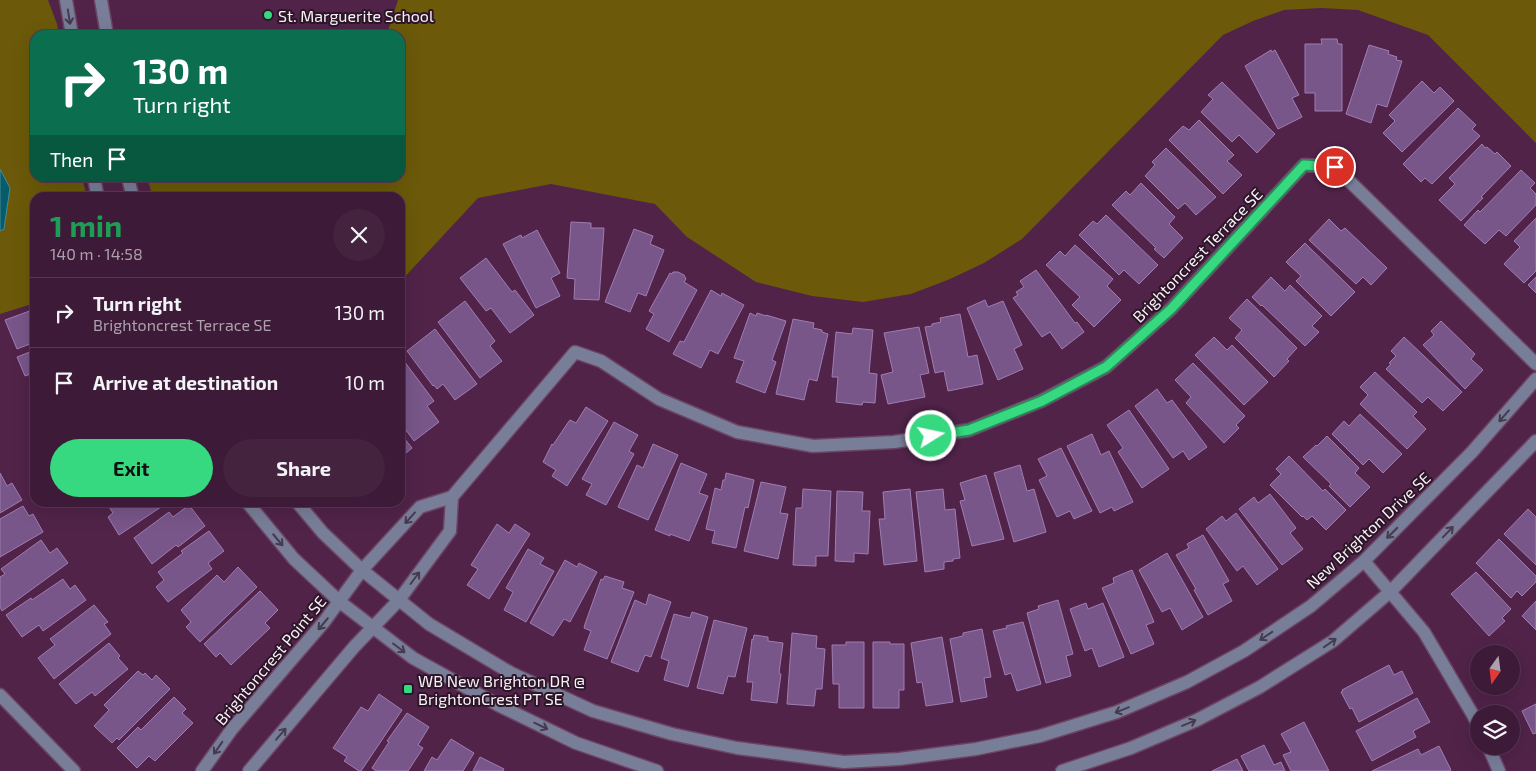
<!DOCTYPE html>
<html lang="en">
<head>
<meta charset="utf-8">
<style>
	:root { --surface:#3d1a37; --page:#44233f; --text:#f1f3f6; --muted:#ada1ad; --line:#563852; --accent:#36d880 }
	body { margin:0; font-family:"Exo 2",sans-serif; background:var(--page); color:var(--text); height:100vh; display:flex; flex-direction:column; font-size:19px; white-space:nowrap }
	* { box-sizing:border-box; margin:0 }
	p { font-size:16px; color:var(--muted) }
	.icon { flex:none; width:28px; height:28px; fill:none; stroke:currentColor; stroke-width:2; stroke-linecap:round; stroke-linejoin:round }
	.map { position:relative; flex:1; overflow:hidden }
	.sheet { position:absolute; left:30px; top:192px; width:375px; height:315px; display:flex; flex-direction:column; background:var(--surface); border-radius:15px; box-shadow:0 5px 20px #0002,0 0 0 1px var(--line) }
	.sheet>* { flex:none }
	.banner { position:absolute; left:30px; top:30px; width:375px; height:152px; border-radius:15px; box-shadow:0 5px 20px #0002,0 0 0 1px var(--line); background:#0b6e4f; color:#fff; overflow:hidden }
	.needle { width:32px; rotate:194deg }
	.controls { position:absolute; left:1470px; top:645px; display:grid; gap:10px }
	.controls a { display:grid; place-items:center; width:50px; height:50px; border-radius:50%; background:var(--surface); box-shadow:0 5px 20px #0002,0 0 0 1px var(--line); font-size:25px }
	.pin { position:absolute; display:grid; place-items:center; width:42px; height:42px; color:#fff; margin:-21px; border:2px solid #fff; border-radius:50%; box-shadow:0 1px 5px #0007 }
	.me { position:absolute; width:55px; margin:-28px; rotate:80deg; stroke-linejoin:round; filter:drop-shadow(0 0 4px #0008) }
	.turn { display:flex; align-items:center; gap:18px; height:105px; padding:0 20px; font-size:22px }
	.turn .icon { width:65px; height:65px; stroke-width:2.5 }
	.turn b { display:block; font-size:35px; line-height:42px }
	.then { display:flex; align-items:center; height:48px; padding:0 20px; background:#0003; gap:10px; font-size:19px }
	.round { display:grid; place-items:center; flex:none; width:52px; height:52px; border-radius:26px; background:var(--page) }
	.headline { display:flex; align-items:center; justify-content:space-between; height:85px; padding:0 20px }
	h1 { font-size:30px; font-weight:700; line-height:38px; color:#1e9e55 }
	.action { display:flex; gap:10px; margin-top:auto; padding:10px 20px }
	.action a { flex:1; height:58px; border-radius:30px; background:var(--accent); color:#111; font-size:20px; font-weight:700; line-height:58px; text-align:center }
	.action a+a { background:var(--page); color:var(--text) }
	ul { padding:0; list-style:none }
	li { display:flex; align-items:center; gap:15px; height:70px; padding:0 20px; border-top:1px solid var(--line) }
	li div { flex:1 }
	li b { display:block; font-size:19px }
	li em { font-style:normal }
	.map>svg:first-child { display:block }
	.green { fill:#6c5a0a }
	.water { fill:#055c6b; stroke:#4f8896 }
	.building { fill:#785689; stroke:#a07db2 }
	.lines { fill:none; stroke-linecap:round; stroke-linejoin:round }
	.minor-casing { stroke:#6c4465; stroke-width:15 }
	.minor { stroke:#787e98; stroke-width:12 }
	.oneway { stroke:#463a4f }
	.route-casing { stroke:#238c53; stroke-width:12 }
	.route { stroke:#36d880; stroke-width:9 }
	.poi-dot { fill:#36d880; stroke:#2b1627; stroke-width:2 }
	.labels { text-anchor:middle; dominant-baseline:central; stroke-width:4; stroke-linejoin:round; paint-order:stroke }
	.poi-label { font-size:16px; fill:#fcf0f9; stroke:#2b1627; text-anchor:start }
	.street-label { font-size:16px; fill:#fcf0f9; stroke:#2b1627 }
</style>
</head>
<body>
<div class="map">
<svg width="1536" height="771" viewBox="0 0 1536 771">
	<rect width="100%" height="100%" fill="#512349"/>
	<path class="green" d="M0,0h48l9,24 2,11h-24v143h47l5,19 -52,1v105l-35,11z
		M398,0h1138v143l-108,-108 -70,-25 -37,-2 -37,2 -31,11 -30,14 -201,204 -38,24 -34,16 -39,15 -48,8 -51,-6 -56,-14 -69,-45 -32,-33 -104,-20 -73,14 -78,84v-84l-247,-1 -6,-19h253v-143h-42l30,-4z"/>
	<path class="water" d="M0,169l10,19 -6,41 -4,2z"/>
	<path class="building" d="M1321,39h16l1,5h4v67h-27v-18h-10v-49h17z
		M1369,45l20,6 -1,3 9,3 -1,3 6,1 -15,46 -10,-3 -6,19 -25,-9z
		M1271,50l1,2 3,-2 24,45 -7,3 10,19 -24,12 -33,-63z
		M1422,81l12,12 6,-6 14,14 -52,51 -19,-19 12,-12 -6,-6z
		M1222,82l53,52 -18,19 -18,-18 -7,7 -31,-30 12,-13 -5,-4z
		M1458,108l18,17 -4,4 8,7 -48,48 -7,-6 -4,4 -18,-18z
		M1199,120l35,35 -7,6 15,14 -19,19 -54,-54 14,-14 6,4z
		M1482,144l3,4 2,-1 8,7 2,-2 14,14 -30,31 2,1 -22,23 -22,-21 16,-16 -6,-6z
		M1166,148l50,49 -20,18 -11,-12 -7,6 -33,-33 10,-11 -3,-3z
		M1521,170l14,13 -5,5 6,6v11l-30,31 -7,-6 -14,14 -21,-19 14,-15 2,2z
		M1141,183l34,34 -6,7 14,14 -19,20 -10,-9 2,-1 -44,-43 14,-14 4,4z
		M1106,215l52,50 -19,19 -15,-14 -5,5 -40,-40 14,-14 4,3z
		M1536,218v53l-12,12 -20,-19 16,-17 -6,-6z
		M1329,219l12,12 4,-3 42,40 -16,17 -8,-8 -7,7 -47,-44z
		M571,222l20,1v5h13l-5,72 -25,-1 1,-20 -8,-1z
		M634,229l19,7 -3,8 14,6 -18,46 -8,-3 -8,19 -25,-10z
		M537,230l23,43 -9,5 9,18 -24,12 -33,-64 18,-9 1,3z
		M1305,243l50,49 -24,24 -35,-35 5,-5 -15,-14z
		M1075,245l38,34 -6,7 14,14 -27,27 -22,-22 8,-8 -34,-32 14,-14 5,5z
		M486,258l26,34 3,-2 19,25 -24,18 -19,-25 -5,3 -26,-33z
		M1036,270l39,53 2,-1 7,10 -22,17 -12,-17 -8,5 -29,-39 5,-3 -2,-3 8,-5 -4,-6z
		M673,272h5l6,3 2,4 -2,3 13,8 -28,52 -23,-13 8,-15 -5,-3 21,-38 2,1z
		M1271,277l14,14 5,-6 32,31 -10,10 7,6 -14,14 -43,-41 -1,1 -9,-9z
		M1536,277v16l-8,-8z
		M711,290l10,6 1,-3 22,12 -26,49 -8,-4 -9,18 -28,-14 7,-13 4,1z
		M1247,299l50,49 -10,11 2,2 -15,16 -39,-39 7,-8 -13,-12z
		M985,300l3,7 15,-6 19,44 -8,4 9,20 -25,11 -31,-72z
		M465,301l30,40 -5,5 12,15 -22,17 -42,-56z
		M35,309v33l-18,7 -12,-29z
		M750,313l6,3 1,-3 9,3v-1l20,6 -14,39 4,2 -11,31 -29,-11 8,-21 -10,-3z
		M960,314l8,43 9,-2 6,29 -35,7 -4,-20 -9,2 -10,-46 7,-1v-2l9,-2 -1,-4z
		M793,319l21,4 -1,5 9,2v2l6,2 -11,47 -8,-2 -5,21 -28,-6z
		M1441,321l34,33 -4,5 12,11 -18,19 -42,-44 11,-10 -3,-4z
		M919,327l10,46 -9,2 5,22 -37,7 -7,-29 12,-3 -9,-39z
		M853,328l20,2 -4,43 8,1 -2,29 -12,-1 -1,3 -26,-3 2,-25h-6l4,-45 16,2z
		M435,329l42,55 -22,16 -12,-16 -6,5 -3,-4 -1,1 -26,-35z
		M1214,337l13,13 5,-5 36,37 -24,23 -49,-50z
		M1404,337l58,55 -19,19 -15,-14 -6,6 -36,-34 5,-5 -2,-1 7,-7 -5,-5z
		M35,350v29l-2,-6 -8,3 -8,-19z
		M404,361l30,40 -7,5 12,16 -25,19 -14,-19v-58z
		M1193,363l52,53 -9,9 3,3 -15,15 -38,-40 5,-6 -16,-17z
		M1375,372l42,40 -4,4 13,13 -19,20 -47,-45 8,-9 -8,-8z
		M1157,389l10,14 5,-3 35,47 -18,13 -6,-9 -10,7 -38,-52z
		M586,407l22,14 -41,65 -15,-10 4,-6 -13,-8 9,-18 1,1 14,-21 3,-4 6,3z
		M1129,410l40,59 -27,19 -24,-36 5,-4 -16,-23z
		M1360,414l42,40 -19,19 -14,-14 -6,6 -31,-31 12,-13 5,5z
		M614,422l24,13 -9,16 5,3 -28,51 -20,-10 6,-11 -10,-5z
		M400,433l12,15 -12,10z
		M1092,434l9,21 8,-4 24,51 -19,9 -2,-4 -12,6 -33,-67z
		M1327,436l32,32 -4,5 15,14 -20,20 -21,-21 2,-2 -28,-27 13,-12 1,1z
		M653,444l25,11 -30,65 -30,-13 19,-42 6,3z
		M1061,448l31,63 -18,8 -4,-8 -13,6 -18,-37 8,-4 -9,-17z
		M1289,456l34,35 2,-2 21,21 -20,20 -14,-14 -5,4 -4,-4 -1,1 -32,-32 11,-11 -5,-5z
		M681,463l26,11 -8,19 9,3 -19,45 -19,-7v2l-15,-6z
		M1020,465l7,26 7,-2 12,43 -32,10 -20,-69z
		M0,473l7,13 5,-3 10,17 -22,13z
		M726,473l28,7 -6,28 -3,-1 -9,41 -24,-5 3,-12 -9,-2 9,-41 6,2 2,-10h2z
		M986,475l18,64 -32,7 -12,-45 5,-1 -5,-17z
		M761,482l25,5 -6,26 8,1 -10,45 -34,-8z
		M803,489l28,2 -3,65h-12v10l-23,-1 3,-57h6z
		M910,489l7,72 -33,4 -5,-46h6l-2,-27z
		M943,489l2,21 10,-1 5,49 -7,1v2l-9,1v7l-19,3 -9,-80z
		M837,491l26,1 -1,19h8l-2,43 -14,-1v9l-19,-1z
		M1270,494l26,34 -6,5 13,16 -21,16 -43,-56 15,-12 4,6z
		M157,502l4,5 -42,28 -11,-18 5,-4 -7,-11z
		M189,505l16,21 -27,21 -2,-2 -24,19 -18,-26 35,-26 4,5z
		M23,506l6,10 4,-2 10,18 -43,25v-38z
		M1528,509l8,8v48l-32,-31z
		M1236,513l42,56 -21,16 -14,-19 -6,5 -31,-42 16,-13 4,5z
		M497,524l12,9 6,-9 15,10 -41,65 -22,-14 11,-16 -7,-4z
		M209,531l15,20 -16,12 4,6 -44,33 -12,-15 8,-7 -6,-8 25,-19 -2,-2z
		M1203,535l26,46 -6,3 9,17 -24,14 -14,-25 2,-1 -20,-34 13,-7 -2,-4z
		M1499,539l37,37v6l-14,14 -5,-5 -6,7 -35,-35z
		M41,540l9,13 7,-5 11,15 -66,48 -2,-4v-30l5,-3 -4,-5z
		M528,549l16,9 -4,6 14,7 -28,51 -22,-12 9,-18 -7,-4z
		M1167,553l36,64 -21,13 -12,-22 -8,4 -23,-42z
		M565,560l12,7 2,-4 18,9 -27,50 -6,-3 -11,17 -23,-13z
		M238,567l19,20 -57,55 -14,-15 5,-5 -10,-12 36,-35 7,7z
		M1132,570l22,52 -8,3 8,19 -23,10 -29,-66 12,-5 -1,-5z
		M1476,572l35,37 -9,9 3,3 -16,15 -38,-42z
		M605,576l19,6 -2,6 12,4 -27,67 -23,-9 7,-19 -7,-3 1,-4 16,-45 2,1z
		M63,579l7,10 5,-4 11,15 -43,31 -4,-6 -17,12 -16,-22 25,-17 1,2z
		M260,591l18,19 -13,13 5,5 -39,37 -11,-12 -4,4 -12,-13z
		M649,594l22,8 -20,55 -6,-2 -7,17 -27,-10 24,-62 11,5z
		M1058,600l15,54 -7,2 5,20 -25,7 -19,-70 12,-4 -1,-3z
		M1536,601v29l-14,-14z
		M1086,603l2,6 15,-6 21,54 -25,10 -7,-19 -7,3 -15,-42z
		M94,605l14,17 -4,2 7,10 -57,45 -16,-21 17,-13 -5,-6z
		M692,612l16,5 -20,70 -24,-7 5,-19 -8,-3 13,-44 16,4z
		M714,620l33,8 -12,49 -7,-1 -5,18 -26,-6z
		M1023,622l18,62 -24,7 -6,-18 -6,2 -12,-44 14,-3 -1,-2z
		M982,629l9,48 -7,1 3,19 -26,5 -11,-63 13,-3v-3z
		M792,633l25,3 -1,12 9,1 -3,40h-6l-2,17 -27,-2z
		M754,635l14,2v4l15,2 -4,30 2,1 -4,29 -26,-3 2,-18h-6l5,-43 1,1z
		M942,637l11,65 -27,4 -4,-24 -5,1 -6,-40z
		M846,642h18v66h-25v-24h-6l-1,-39h14z
		M873,642h17v2h14v46h-5v18h-26z
		M109,643l11,13 -2,2 10,11 -33,27 -3,-4 -16,12 -17,-20z
		M1389,665l5,10 8,-4 11,22 -54,29 -7,-14 -2,1 -9,-17 2,-1 -1,-1z
		M138,671l5,4 2,-2 7,7 4,-5 14,14 -51,51 -2,-2 -5,5 -18,-17 15,-16 -5,-5z
		M379,694l23,16 -41,61h-2l-15,-10 3,-4 -14,-9 28,-41 7,4z
		M174,697l12,12 -4,4 11,10 -38,38 -6,-5 -12,12 -20,-20 21,-21 3,3z
		M1417,698l13,24 -17,9 3,6 -44,24 -16,-30z
		M1536,704v29l-3,1 -11,-23z
		M407,713l22,14 -11,18 5,3 -15,23h-32l-4,-3 17,-26 -2,-1z
		M1304,722l25,49h-38l-8,-16 8,-3 -10,-18z
		M451,739l23,14 -11,18h-39l8,-14 5,3z
		M1264,745l10,20 7,-3 4,9h-36l-8,-15z
		M1439,746l12,24 -1,1h-78l46,-22 3,6z
		M480,757l24,12 -1,2h-30z
		M1237,759l6,12h-31z"/>
	<g class="lines">
		<g class="minor-casing">
			<path id="minor" d="M66,0l6,35
				M101,0l6,35
				M94,178l4,20
				M128,178l5,20
				M247,502l47,57 46,43 73,56 85,47 78,38 81,28
				M297,502l26,31 39,37 67,54 82,49 82,38 79,23 65,14 107,14 55,-3 77,-10 64,-13 77,-24 70,-30 57,-31 67,-45 53,-45 108,-109 64,-73
				M1364,561l60,71 49,83 6,12
				M0,695l74,76
				M1488,746l11,25
				M202,771l30,-42 92,-107 38,-52 58,-63 32,-10 123,-145 26,9 58,38 78,33 76,14 81,-4 75,-12 72,-29 65,-34 65,-58 133,-144 31,2 201,197
				M249,771l105,-124 45,-47 51,-69 2,-34
				M1062,771l69,-23 66,-28 63,-33 73,-46 58,-50 145,-150"/>
		</g>
		<use href="#minor" class="minor"/>
	</g>
	<defs><path id="oneway-shaft" d="M-6 0H5M1.5-3L5.5 0L1.5 3" fill="none" stroke-width="1.6" stroke-linecap="round" stroke-linejoin="round" transform="scale(1.25)"/></defs>
	<g class="oneway">
		<use href="#oneway-shaft" transform="translate(69 17) rotate(81)"/>
		<use href="#oneway-shaft" transform="translate(1504 416) rotate(131)"/>
		<use href="#oneway-shaft" transform="translate(410 518) rotate(132)"/>
		<use href="#oneway-shaft" transform="translate(1448 532) rotate(-46)"/>
		<use href="#oneway-shaft" transform="translate(1392 533) rotate(135)"/>
		<use href="#oneway-shaft" transform="translate(278 540) rotate(50)"/>
		<use href="#oneway-shaft" transform="translate(415 578) rotate(-53)"/>
		<use href="#oneway-shaft" transform="translate(323 624) rotate(130)"/>
		<use href="#oneway-shaft" transform="translate(1266 636) rotate(146)"/>
		<use href="#oneway-shaft" transform="translate(1330 643) rotate(-35)"/>
		<use href="#oneway-shaft" transform="translate(399 648) rotate(37)"/>
		<use href="#oneway-shaft" transform="translate(1122 710) rotate(158)"/>
		<use href="#oneway-shaft" transform="translate(1189 723) rotate(-23)"/>
		<use href="#oneway-shaft" transform="translate(541 726) rotate(26)"/>
		<use href="#oneway-shaft" transform="translate(281 734) rotate(-49)"/>
		<use href="#oneway-shaft" transform="translate(218 748) rotate(125)"/>
	</g>
	<g class="lines">
		<g class="route-casing">
			<path id="route" d="M931,436l38,-6 73,-29 64,-34 65,-58 133,-144 31,2"/>
		</g>
		<use href="#route" class="route"/>
	</g>
	<g class="poi-dot">
		<circle cx="268" cy="15" r="5"/>
		<rect x="403" y="684" width="10" height="10" rx="2.5"/>
	</g>
	<g class="labels">
		<g class="poi-label">
			<text x="278" y="15">St. Marguerite School</text>
			<text x="418" y="680">WB New Brighton DR @<tspan x="418" dy="18">BrightonCrest PT SE</tspan></text>
		</g>
		<g class="street-label">
			<text transform="translate(1197 255) rotate(-46)">Brightoncrest Terrace SE</text>
			<text transform="translate(1368 530) rotate(-43)">New Brighton Drive SE</text>
			<text transform="translate(270 660) rotate(-50)">Brightoncrest Point SE</text>
		</g>
	</g>
</svg>
<div class="controls">
<a><svg class="needle" viewBox="-14 -14 28 28"><path d="M0-13l5 13h-10z" fill="#e53935"/><path d="M0 13l5-13h-10z" fill="#ada1ad"/></svg></a>
<a><svg class="icon" aria-label="layers" viewBox="0 0 24 24"><path d="M12 4l9 5-9 5-9-5zM3 14l9 5 9-5"/></svg></a>
</div>
<div class="pin" style="left:1335px;top:167px;background:#d93025"><svg class="icon" aria-label="arrive" viewBox="0 0 24 24"><path d="M6 21V4h12l-3 4 3 4H6"/></svg></div>
<svg class="me" style="left:931px;top:436px" viewBox="-20 -20 40 40"><circle r="17" fill="#36d880" stroke="#fff" stroke-width="3"/><path d="M0-11L8 9 0 5-8 9z" fill="#fff"/></svg>
<div class="banner">
<div class="turn"><svg class="icon" aria-label="right" viewBox="0 0 24 24"><path d="M7 20v-9h11M14 6l5 5-5 5"/></svg><div><b>130 m</b>Turn right</div></div>
<div class="then">Then<svg class="icon" aria-label="arrive" viewBox="0 0 24 24"><path d="M6 21V4h12l-3 4 3 4H6"/></svg></div>
</div>
<section class="sheet">
<div class="headline"><div><h1>1 min</h1><p>140 m · 14:58</p></div><a class="round"><svg class="icon" aria-label="close" viewBox="0 0 24 24"><path d="M6 6l12 12M18 6L6 18"/></svg></a></div>
<ul>
<li><svg class="icon" aria-label="right" viewBox="0 0 24 24"><path d="M7 20v-9h11M14 6l5 5-5 5"/></svg><div><b>Turn right</b><p>Brightoncrest Terrace SE</p></div><em>130 m</em></li>
<li><svg class="icon" aria-label="arrive" viewBox="0 0 24 24"><path d="M6 21V4h12l-3 4 3 4H6"/></svg><div><b>Arrive at destination</b></div><em>10 m</em></li>
</ul>
<div class="action"><a>Exit</a><a>Share</a></div>
</section>
</div>
</body>
</html>
